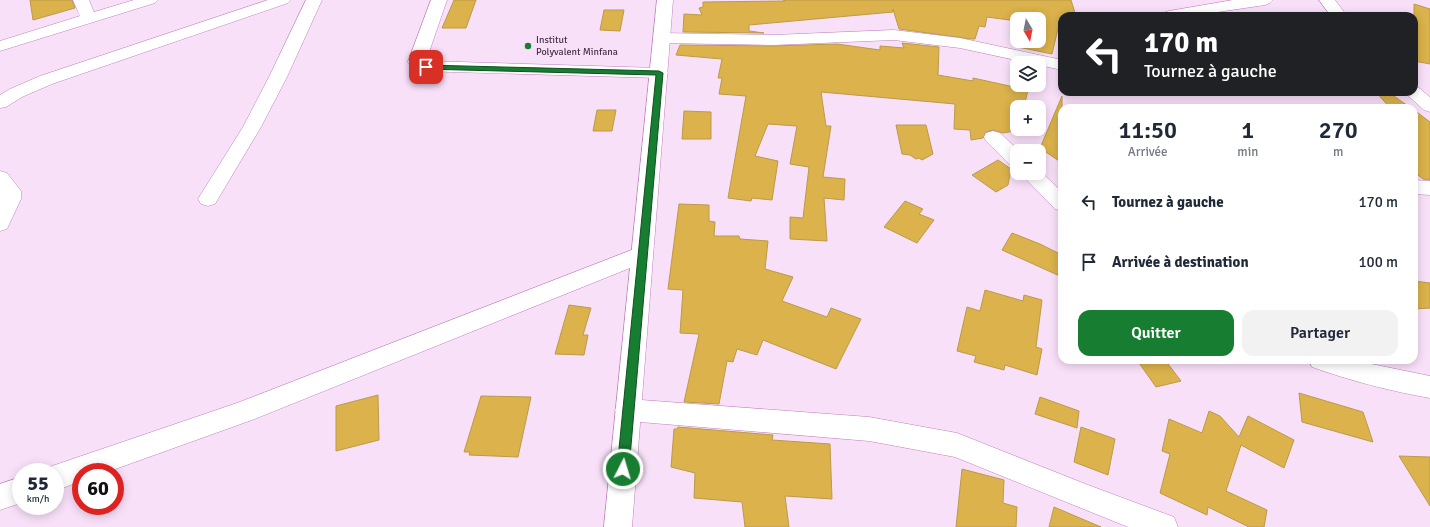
<!DOCTYPE html>
<html lang="fr">
<head>
<meta charset="utf-8">
<style>
	:root { --surface:#fff; --page:#f2f2f3; --text:#1f2937; --muted:#747a83; --accent:#177d31 }
	body { margin:0; font-family:Signika,sans-serif; background:var(--page); color:var(--text); height:100vh; display:flex; flex-direction:column; font-size:15px; white-space:nowrap }
	* { box-sizing:border-box; margin:0 }
	p { font-size:13px; color:var(--muted) }
	.icon { flex:none; width:22px; height:22px; fill:none; stroke:currentColor; stroke-width:2; stroke-linecap:round; stroke-linejoin:round }
	.map { position:relative; flex:1; overflow:hidden }
	.side { position:absolute; left:1058px; top:104px; width:360px; height:260px; display:flex; flex-direction:column; background:var(--surface); border-radius:12px; box-shadow:0 2px 10px #0003 }
	.side>* { flex:none }
	.hud { position:absolute; left:1058px; top:12px; width:360px; height:84px; border-radius:12px; box-shadow:0 2px 10px #0003; background:#202124; color:#fff; overflow:hidden }
	.needle { width:26px; rotate:170deg }
	.buttons { position:absolute; left:1010px; top:12px; display:grid; gap:8px }
	.buttons a { display:grid; place-items:center; width:36px; height:36px; border-radius:8px; background:var(--surface); box-shadow:0 2px 10px #0003; font-size:20px }
	.speed { position:absolute; left:12px; top:463px; display:flex; gap:8px; font-size:20px; font-weight:700; text-align:center }
	.speed>* { display:grid; place-content:center; width:52px; height:52px; border-radius:50%; background:var(--surface); box-shadow:0 2px 10px #0003; line-height:1 }
	.speed small { font-size:10px; font-weight:400 }
	.speed .limit { border:6px solid #d22; background:#fff; color:#111 }
	.pin { position:absolute; display:grid; place-items:center; width:34px; height:34px; color:#fff; margin:-17px; border-radius:8px; box-shadow:0 2px 6px #0006 }
	.me { position:absolute; width:44px; margin:-22px; rotate:5deg; stroke-linejoin:round; filter:drop-shadow(0 0 3px #0008) }
	.turn { display:flex; align-items:center; gap:14px; height:84px; padding:0 20px; font-size:18px }
	.turn .icon { width:52px; height:52px; stroke-width:2.5 }
	.turn b { display:block; font-size:28px; line-height:34px }
	.eta { display:flex; justify-content:space-evenly; align-items:center; height:68px; text-align:center }
	.eta b { font-size:24px; font-weight:600; line-height:28px }
	.button { display:flex; gap:8px; margin-top:auto; padding:8px 20px }
	.button a { flex:1; height:46px; border-radius:12px; background:var(--accent); color:#fff; font-size:16px; font-weight:600; line-height:46px; text-align:center }
	.button a+a { background:var(--page); color:var(--text) }
	ul { padding:0; list-style:none }
	li { display:flex; align-items:center; gap:12px; height:60px; padding:0 20px }
	li div { flex:1 }
	li b { display:block; font-size:15px }
	li em { font-style:normal }
	.map>svg:first-child { display:block }
	.building { fill:#dbb24b; stroke:#bc9a49 }
	.lines { fill:none; stroke-linecap:round; stroke-linejoin:round }
	.minor-casing { stroke:#be82bd; stroke-width:1 }
	.major-casing { stroke:#be82bd; stroke-width:1 }
	.minor { fill:#fff; fill-rule:evenodd }
	.major { fill:#fff; fill-rule:evenodd }
	.route { fill:#177d31; stroke:#0f5120 }
	.poi-dot { fill:#177d31; stroke:#f9e0f9; stroke-width:1.5 }
	.labels { text-anchor:middle; dominant-baseline:central; stroke-width:3; stroke-linejoin:round; paint-order:stroke }
	.far-poi-label { font-size:10px; fill:#4b324b; stroke:#f9e0f9; text-anchor:start }
</style>
</head>
<body>
<div class="map">
<svg width="1430" height="527" viewBox="0 0 1430 527">
	<rect width="100%" height="100%" fill="#f9e0f9"/>
	<path class="building" d="M30,0h42l3,8 -42,12z
		M454,0h22l-10,28h-24z
		M783,0h288l5,16h-15l-9,38 -34,-7 2,-6h19v-22h-22v2l-30,-4 -2,10 -6,-1 -4,13h-4l-72,-10 -6,-20v3l-144,13v6l15,2 -81,-1 1,-18 18,1 -3,-7 4,-1v-5l82,-1z
		M1414,4l16,5v55l-16,-3z
		M604,10h20l-4,21 -20,-1z
		M902,43l37,4 -1,28 35,6v-3l55,12 -4,17h-7v22l3,1 -17,3 -10,-3 -7,2 -3,6 -12,2 -1,-10 -16,-1 1,-25 -134,-12 5,34h5l-8,51 22,2 -1,21 -20,-2 3,43 -37,-2v-22l13,1 6,-51 -19,-3 7,-38 -29,-2 -13,32 23,5 -6,39 -20,-2 -1,3 -23,-3 18,-102 -27,-2 3,-16h-4l4,-19 -46,-4 4,-10 93,1 64,-2 43,6v-4l24,2z
		M1376,92h12l23,16h-21z
		M1062,96v67l-22,-15z
		M597,110h19l-4,21h-19z
		M1414,110l16,12v58l-7,-1 -9,-7z
		M684,111l27,1v27h-29z
		M896,125h30l7,29 -11,6 -3,-2 -3,1 -6,-4 -8,-1z
		M998,160l13,9 -3,16 -12,7 -24,-17z
		M905,201l18,8 -4,5 15,6 -17,23 -33,-16z
		M679,204l30,1v16l6,1 -1,14h25l1,3 28,2 -3,28 28,8 -11,24 45,16 4,-9 30,11 -25,50 -73,-29 -6,15 -20,-6 -4,13 -6,-1 -8,43 -35,-2 15,-68 -19,-1 3,-43 -15,-1z
		M1012,233l28,11 22,11v22l-60,-27z
		M1414,281l16,2v25l-16,1z
		M985,290l38,11 1,-6 18,5 -6,47 6,2 -5,26 -32,-10 -1,5 -30,-8 2,-6 -19,-5 10,-44 13,4z
		M569,305l22,3 -8,27h5l-4,20 -29,-1z
		M1137,360h28l16,21 -25,6z
		M1299,393l64,19 10,30 -71,-20z
		M378,395l1,45 -43,11v-45z
		M481,396l50,1 -13,60 -49,-2 1,-3h-6z
		M1040,397l39,14 -2,17 -42,-14z
		M1209,411l11,5 19,21 9,-21 46,24 -10,28 -43,-23 -15,46 41,19 -3,17h-15l-41,-20 -1,8 -47,-22 10,-39 -8,-3 7,-32 33,14z
		M678,427l95,8 -1,5 58,4 2,55 -47,-3 4,31h-44l-3,-25 -48,-4 1,-25 -24,-6 3,-38h3z
		M1081,427l34,12 -7,36 -34,-13z
		M1399,456l31,1v49z
		M962,469l42,11 -1,23 14,4 -1,20h-60z
		M1054,507l47,20h-52z"/>
	<g class="lines">
		<g class="minor-casing">
			<path id="minor" d="M73,0h16l5,12 40,-12h24l-3,3 -155,48v-10l80,-25z
				M268,0h23l-3,3 -236,81 -30,13 -16,10 -6,1v-13l10,-6 30,-13z
				M306,0h16l-35,77 -26,50 -46,77 -7,2 -7,-2 -3,-5 45,-72 26,-50z
				M431,0h16l-21,61 233,7 6,1 3,4 -3,4 -6,1 -240,-7 -6,-1 -5,-8z
				M1233,0h40l-3,3 -5,2 -74,11h-30l2,-3 6,-2z
				M1319,0h16l12,16h-16z
				M894,30l66,8 102,22v10l-23,-5v-2h-10l-69,-15 -66,-8 -121,5 -112,-2 -6,-2 -2,-3 2,-3 6,-2 112,2z
				M1414,87l5,1 11,9v15l-6,-2 -20,-18h10z
				M993,131l7,2 19,18h-2v15l-7,-1 -24,-24 -2,-4 2,-4z
				M1039,170l23,22v19l-7,-2 -35,-36h19z
				M0,171l7,2 14,18v8l-14,30 -7,2z
				M1414,180l16,1v14l-16,-1z
				M642,246l8,2 3,6 -3,6 -398,160 -145,52h-26v9l-26,10v-19h-11l1,-3 10,-4 182,-62z
				M1309,360h43l78,16v22c-40,-7 -79,-17 -118,-31z
				M628,399l241,18 88,16 131,52 86,32 4,10h-50l-173,-70 -86,-16 -241,-20 -9,-3 -4,-8 4,-8z
				M21,477v26l-21,7v-26z"/>
		</g>
		<g class="major-casing">
			<path id="major" d="M657,0h16l-41,527h-28z"/>
		</g>
		<use href="#minor" class="minor"/>
		<use href="#major" class="major"/>
	</g>
	<path class="route" d="M426,65l233,6 4,2 -34,396 -2,3 -4,2 -4,-2 -2,-3 39,-394 -233,-6 -1,-2z"/>
	<circle class="poi-dot" cx="528" cy="46" r="4"/>
	<g class="labels">
		<g class="far-poi-label">
			<text x="536" y="40">Institut<tspan x="536" dy="12">Polyvalent Minfana</tspan></text>
		</g>
	</g>
</svg>
<div class="buttons">
<a><svg class="needle" viewBox="-14 -14 28 28"><path d="M0-13l5 13h-10z" fill="#e53935"/><path d="M0 13l5-13h-10z" fill="#747a83"/></svg></a>
<a><svg class="icon" aria-label="layers" viewBox="0 0 24 24"><path d="M12 4l9 5-9 5-9-5zM3 14l9 5 9-5"/></svg></a>
<a>+</a>
<a>−</a>
</div>
<div class="speed"><div>55<small>km/h</small></div><div class="limit">60</div></div>
<div class="pin" style="left:426px;top:67px;background:#d93025"><svg class="icon" aria-label="arrive" viewBox="0 0 24 24"><path d="M6 21V4h12l-3 4 3 4H6"/></svg></div>
<svg class="me" style="left:623px;top:469px" viewBox="-20 -20 40 40"><circle r="17" fill="#177d31" stroke="#fff" stroke-width="3"/><path d="M0-11L8 9 0 5-8 9z" fill="#fff"/></svg>
<div class="hud">
<div class="turn"><svg class="icon" aria-label="left" viewBox="0 0 24 24"><path d="M17 20v-9H6M10 6l-5 5 5 5"/></svg><div><b>170 m</b>Tournez à gauche</div></div>
</div>
<section class="side">
<div class="eta">
<div><b>11:50</b><p>Arrivée</p></div>
<div><b>1</b><p>min</p></div>
<div><b>270</b><p>m</p></div>
</div>
<ul>
<li><svg class="icon" aria-label="left" viewBox="0 0 24 24"><path d="M17 20v-9H6M10 6l-5 5 5 5"/></svg><div><b>Tournez à gauche</b></div><em>170 m</em></li>
<li><svg class="icon" aria-label="arrive" viewBox="0 0 24 24"><path d="M6 21V4h12l-3 4 3 4H6"/></svg><div><b>Arrivée à destination</b></div><em>100 m</em></li>
</ul>
<div class="button"><a>Quitter</a><a>Partager</a></div>
</section>
</div>
</body>
</html>
